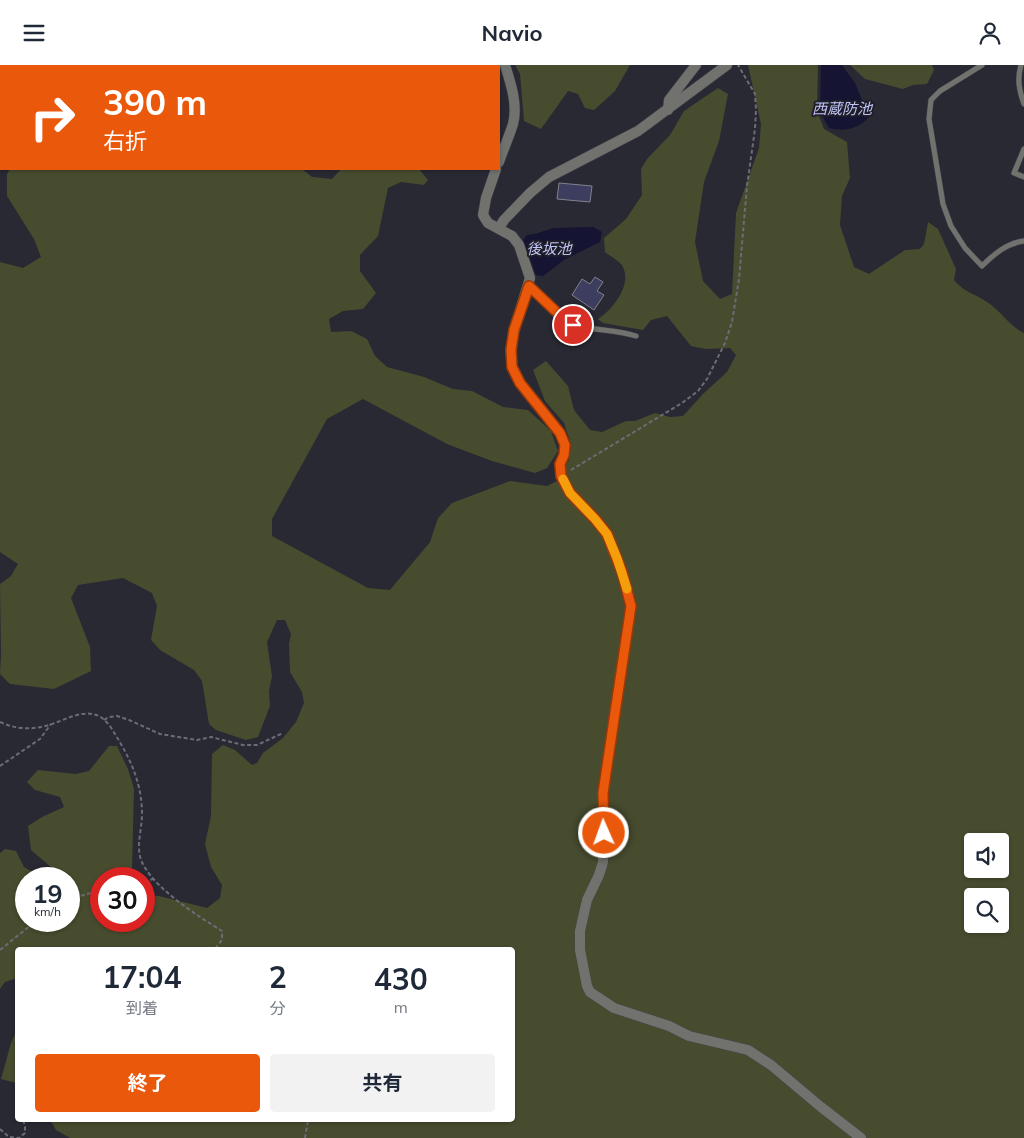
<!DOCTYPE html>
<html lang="ja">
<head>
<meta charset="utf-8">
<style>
	:root { --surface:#fff; --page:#f2f2f3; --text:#1f2937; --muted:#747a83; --accent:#ea580c }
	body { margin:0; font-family:Mulish,"Noto Sans JP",sans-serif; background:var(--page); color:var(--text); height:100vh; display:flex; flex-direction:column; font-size:19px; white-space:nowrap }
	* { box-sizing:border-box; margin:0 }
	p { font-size:16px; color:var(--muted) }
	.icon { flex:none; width:28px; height:28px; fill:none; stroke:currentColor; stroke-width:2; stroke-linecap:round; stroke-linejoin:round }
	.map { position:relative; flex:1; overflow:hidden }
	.panel { position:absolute; left:15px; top:882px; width:500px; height:175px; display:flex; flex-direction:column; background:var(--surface); border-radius:5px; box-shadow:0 1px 4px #0004 }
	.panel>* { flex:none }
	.guide { position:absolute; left:0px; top:0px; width:500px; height:105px; box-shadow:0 1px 4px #0004; background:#ea580c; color:#fff; overflow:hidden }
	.controls { position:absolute; left:964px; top:768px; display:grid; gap:10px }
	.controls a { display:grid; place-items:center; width:45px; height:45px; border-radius:5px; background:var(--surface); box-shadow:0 1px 4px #0004; font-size:25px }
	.speed { position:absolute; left:15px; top:802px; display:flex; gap:10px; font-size:25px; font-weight:700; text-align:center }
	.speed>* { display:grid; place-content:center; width:65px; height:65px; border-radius:50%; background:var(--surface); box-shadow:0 1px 4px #0004; line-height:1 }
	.speed small { font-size:12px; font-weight:400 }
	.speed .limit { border:8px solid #d22; background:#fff; color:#111 }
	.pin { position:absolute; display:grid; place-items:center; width:42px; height:42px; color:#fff; margin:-21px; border:2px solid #fff; border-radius:50%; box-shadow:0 1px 5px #0007 }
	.me { position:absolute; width:55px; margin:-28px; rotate:358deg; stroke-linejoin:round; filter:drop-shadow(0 0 4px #0008) }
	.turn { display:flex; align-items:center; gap:18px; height:105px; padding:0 20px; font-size:22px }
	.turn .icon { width:65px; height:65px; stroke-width:2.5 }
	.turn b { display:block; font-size:35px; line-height:42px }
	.eta { display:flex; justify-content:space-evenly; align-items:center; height:85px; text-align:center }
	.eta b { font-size:30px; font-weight:700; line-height:35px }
	.primary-button { display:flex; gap:10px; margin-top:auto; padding:10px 20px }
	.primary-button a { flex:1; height:58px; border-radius:5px; background:var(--accent); color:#fff; font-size:20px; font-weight:700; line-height:58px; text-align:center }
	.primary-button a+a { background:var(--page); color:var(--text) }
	header { display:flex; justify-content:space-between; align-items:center; height:65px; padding:0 20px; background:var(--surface); font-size:22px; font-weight:700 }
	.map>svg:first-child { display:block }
	.green { fill:#474c2f; fill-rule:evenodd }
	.water { fill:#151432 }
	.building { fill:#3c3d5f; stroke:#81828e }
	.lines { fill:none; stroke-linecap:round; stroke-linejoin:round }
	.lane-casing { stroke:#45464f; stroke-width:6 }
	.street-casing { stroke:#45464f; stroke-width:11 }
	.path { stroke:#6b6c75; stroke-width:2; stroke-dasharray:4 2.5; stroke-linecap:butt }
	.lane { stroke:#71726d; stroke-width:5 }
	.street { stroke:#71726d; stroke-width:10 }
	.route-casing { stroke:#983908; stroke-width:12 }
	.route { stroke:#ea580c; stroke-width:9 }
	.slow { stroke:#f59e0b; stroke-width:9 }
	.labels { text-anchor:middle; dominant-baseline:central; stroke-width:4; stroke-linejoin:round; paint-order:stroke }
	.water-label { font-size:15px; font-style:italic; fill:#c1c4f6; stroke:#1f1f29 }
</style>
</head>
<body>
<header><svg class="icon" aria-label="menu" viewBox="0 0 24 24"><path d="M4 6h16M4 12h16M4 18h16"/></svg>Navio<svg class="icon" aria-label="person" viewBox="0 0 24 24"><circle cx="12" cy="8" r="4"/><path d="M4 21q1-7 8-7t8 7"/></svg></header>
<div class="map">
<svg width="1024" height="1073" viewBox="0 0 1024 1073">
	<rect width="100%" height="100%" fill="#282933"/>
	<path class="green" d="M46,0h350v1h-348z
		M515,0h115l-15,26 -21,19 -9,-2 -7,-14 -10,-3 -27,38 -17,-8 -4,-47z
		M748,0h70l-1,46 7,18 23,13 3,36 -8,18 -2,29 14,42 15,7 36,-24 15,-1 4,-5 4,-22 10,7 18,40 -2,11c11,13 20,13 33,22 14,9 22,24 37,31v805h-954l-14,-8 -6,-10h462v-170h-494l-1,28 -12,4 -5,7v-136l5,-4 11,2 8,16 14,8 1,4h-13v42h43v-42h-13l-4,-11 -21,-18 -3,-24 14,-9 22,-10 -4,-10 -25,-7 -8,-8 11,-12 38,4 13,-3 20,-25h8l11,23 6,20 -2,80 -6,10h-25v42h43v-26l15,1 48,12 13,-10 2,-13 -11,-18 -6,-23 6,-28 1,-62 11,-9 12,5 17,15 5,-2 6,-10 20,-15 13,-16 8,-19 -2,-11 -12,-20 -1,-28 2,-10 -6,-14h-8l-10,22 5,34 -3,15 1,15 -12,31 -12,3 -30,-10 -7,-6 -7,-43 -8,-11 -34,-20 -9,-10 6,-34 -5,-13 -29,-15 -45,7 -7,13 19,49 1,24 -37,18 -44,-5 -10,-10 1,-20 -1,-70 11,-8 7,-12 -18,-12v-290l23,6 18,-11 -7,-18 -27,-43v-22l3,-5h292l10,8 20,2 9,-10h78l9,11 -4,5 -23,-3 -13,6 -10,48 -18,19v16l16,22 -13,16 -20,2 -14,8 2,13 20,-1 16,8 8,17 12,11 37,10 29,12 19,2 31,16 25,3 23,21 7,20 -11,17 -12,5 -43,-12 -45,-17 -84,-45 -36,20 -55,100v17l96,52 22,2 40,-48 8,-24 14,-15 58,-22 37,5 10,-5 12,-21 2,-16 -7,-21 -19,-22 -12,-31 13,-9 22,25 6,24 16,20 12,2 24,-11h9l20,-8 15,4 13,-1 20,-22 24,-22 9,-17 -6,-7 -24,1 -15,-3 -24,-30 -16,4 -8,10 -40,-7 -5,-4c14,-9 34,-33 25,-52 -3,-6 -12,-10 -18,-15l-1,-14 22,-19 16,-24 -1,-26 6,-10 23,-24 14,-24 34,-23 10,6 -9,47 -15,41 -9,60 8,39 17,18 12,-5 4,-81 23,-65 2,-24zM972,776h28v28h-28zM972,831h28v28h-28z
		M850,0h82l2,5 -7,14 -14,1 -10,4 -38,-10z
		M17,965l1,52 -2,1 -15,-4 10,-36z"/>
	<path class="water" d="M821,0h21l13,18 14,34c-11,12 -25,15 -40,11l-9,-16z
		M593,162l9,5 -2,10 -36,18 -21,16 -7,-1 -13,-35 4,-5 8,-1 18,-6z"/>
	<path class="building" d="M559,118l33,3 -2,16 -33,-3z
		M595,212l8,5 -6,9 7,4 -10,15 -22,-15 10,-16 8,5z"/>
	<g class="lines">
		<g class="lane-casing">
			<path id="lane" d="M982,0l-42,26 -9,9 -2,19 14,85 8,22 14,22 17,18c12,-12 25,-23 42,-25
				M1021,0c-4,14 -2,25 3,39
				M1024,84l-10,24 10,4
				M529,221c9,9 34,35 45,39 20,6 42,4 62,11"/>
		</g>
		<g class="street-casing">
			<path id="street" d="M668,45l1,-10 27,-35
				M499,97c4,-12 10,-25 14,-38 5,-19 -2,-40 -8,-59
				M496,104l-10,29 -3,17 5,8 24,13 7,9 11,33 -16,52 -3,20 1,17 8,16 40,50 5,12 -1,10 -4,9 1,12 9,17 25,26 12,15 15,38 9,34 -28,187v69l-4,13 -12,25 -7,31v19l7,36 3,6 24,16 55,18 20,10 59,14 23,15 50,42 40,31
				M499,163l5,-8 26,-27 19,-16 89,-46 89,-66"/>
		</g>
		<path class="path" d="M571,405l111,-67 16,-12 9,-12 18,-36 7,-21 7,-43 8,-93 8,-57 1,-19 -1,-16 -17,-29
			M104,655l5,-3 8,-1 12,4 31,14 37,6 14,-3 32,8h14l26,-12
			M0,657c17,8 34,8 52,2 15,-5 31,-15 47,-8 9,5 14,15 19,23 14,23 24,47 24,75 0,18 -8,36 2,52 14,25 54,50 78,65v9l-8,10
			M0,701l40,-27 11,-15
			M144,816l10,-2
			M69,836l11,-5 21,-6
			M0,885l36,-29
			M0,1064l9,8 10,1 6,-5v-7l-2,-6
			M305,1073l3,-18"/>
		<use href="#lane" class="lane"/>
		<use href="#street" class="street"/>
	</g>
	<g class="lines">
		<g class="route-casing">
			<path id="route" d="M573,260l-8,-5 -36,-34 -15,44 -3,20 1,17 8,16 40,50 5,12 -1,10 -4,9 1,12 9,17 25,26 12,15 15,38 9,34 -28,187 1,40"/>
		</g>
		<use href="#route" class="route"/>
		<path class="slow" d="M563,414l7,14 25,26 12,15 10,24 10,31"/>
	</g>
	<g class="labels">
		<g class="water-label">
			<text x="842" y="43">西蔵防池</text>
			<text x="549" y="183">後坂池</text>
		</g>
	</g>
</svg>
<div class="controls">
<a><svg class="icon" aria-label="sound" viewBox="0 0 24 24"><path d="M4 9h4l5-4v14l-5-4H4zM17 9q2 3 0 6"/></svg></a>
<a><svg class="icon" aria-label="search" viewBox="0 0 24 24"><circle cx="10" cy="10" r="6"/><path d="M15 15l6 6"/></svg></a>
</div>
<div class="speed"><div>19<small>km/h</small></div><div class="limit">30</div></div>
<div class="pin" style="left:573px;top:260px;background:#d93025"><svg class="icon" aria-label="arrive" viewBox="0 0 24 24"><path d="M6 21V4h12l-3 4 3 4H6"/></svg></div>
<svg class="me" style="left:604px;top:768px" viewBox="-20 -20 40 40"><circle r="17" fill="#ea580c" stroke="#fff" stroke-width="3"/><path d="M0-11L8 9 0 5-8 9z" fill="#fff"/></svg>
<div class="guide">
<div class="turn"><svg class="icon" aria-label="right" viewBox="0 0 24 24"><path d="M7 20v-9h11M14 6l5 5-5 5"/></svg><div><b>390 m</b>右折</div></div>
</div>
<section class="panel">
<div class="eta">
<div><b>17:04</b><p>到着</p></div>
<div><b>2</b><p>分</p></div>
<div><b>430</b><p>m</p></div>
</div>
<div class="primary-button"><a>終了</a><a>共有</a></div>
</section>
</div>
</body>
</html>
